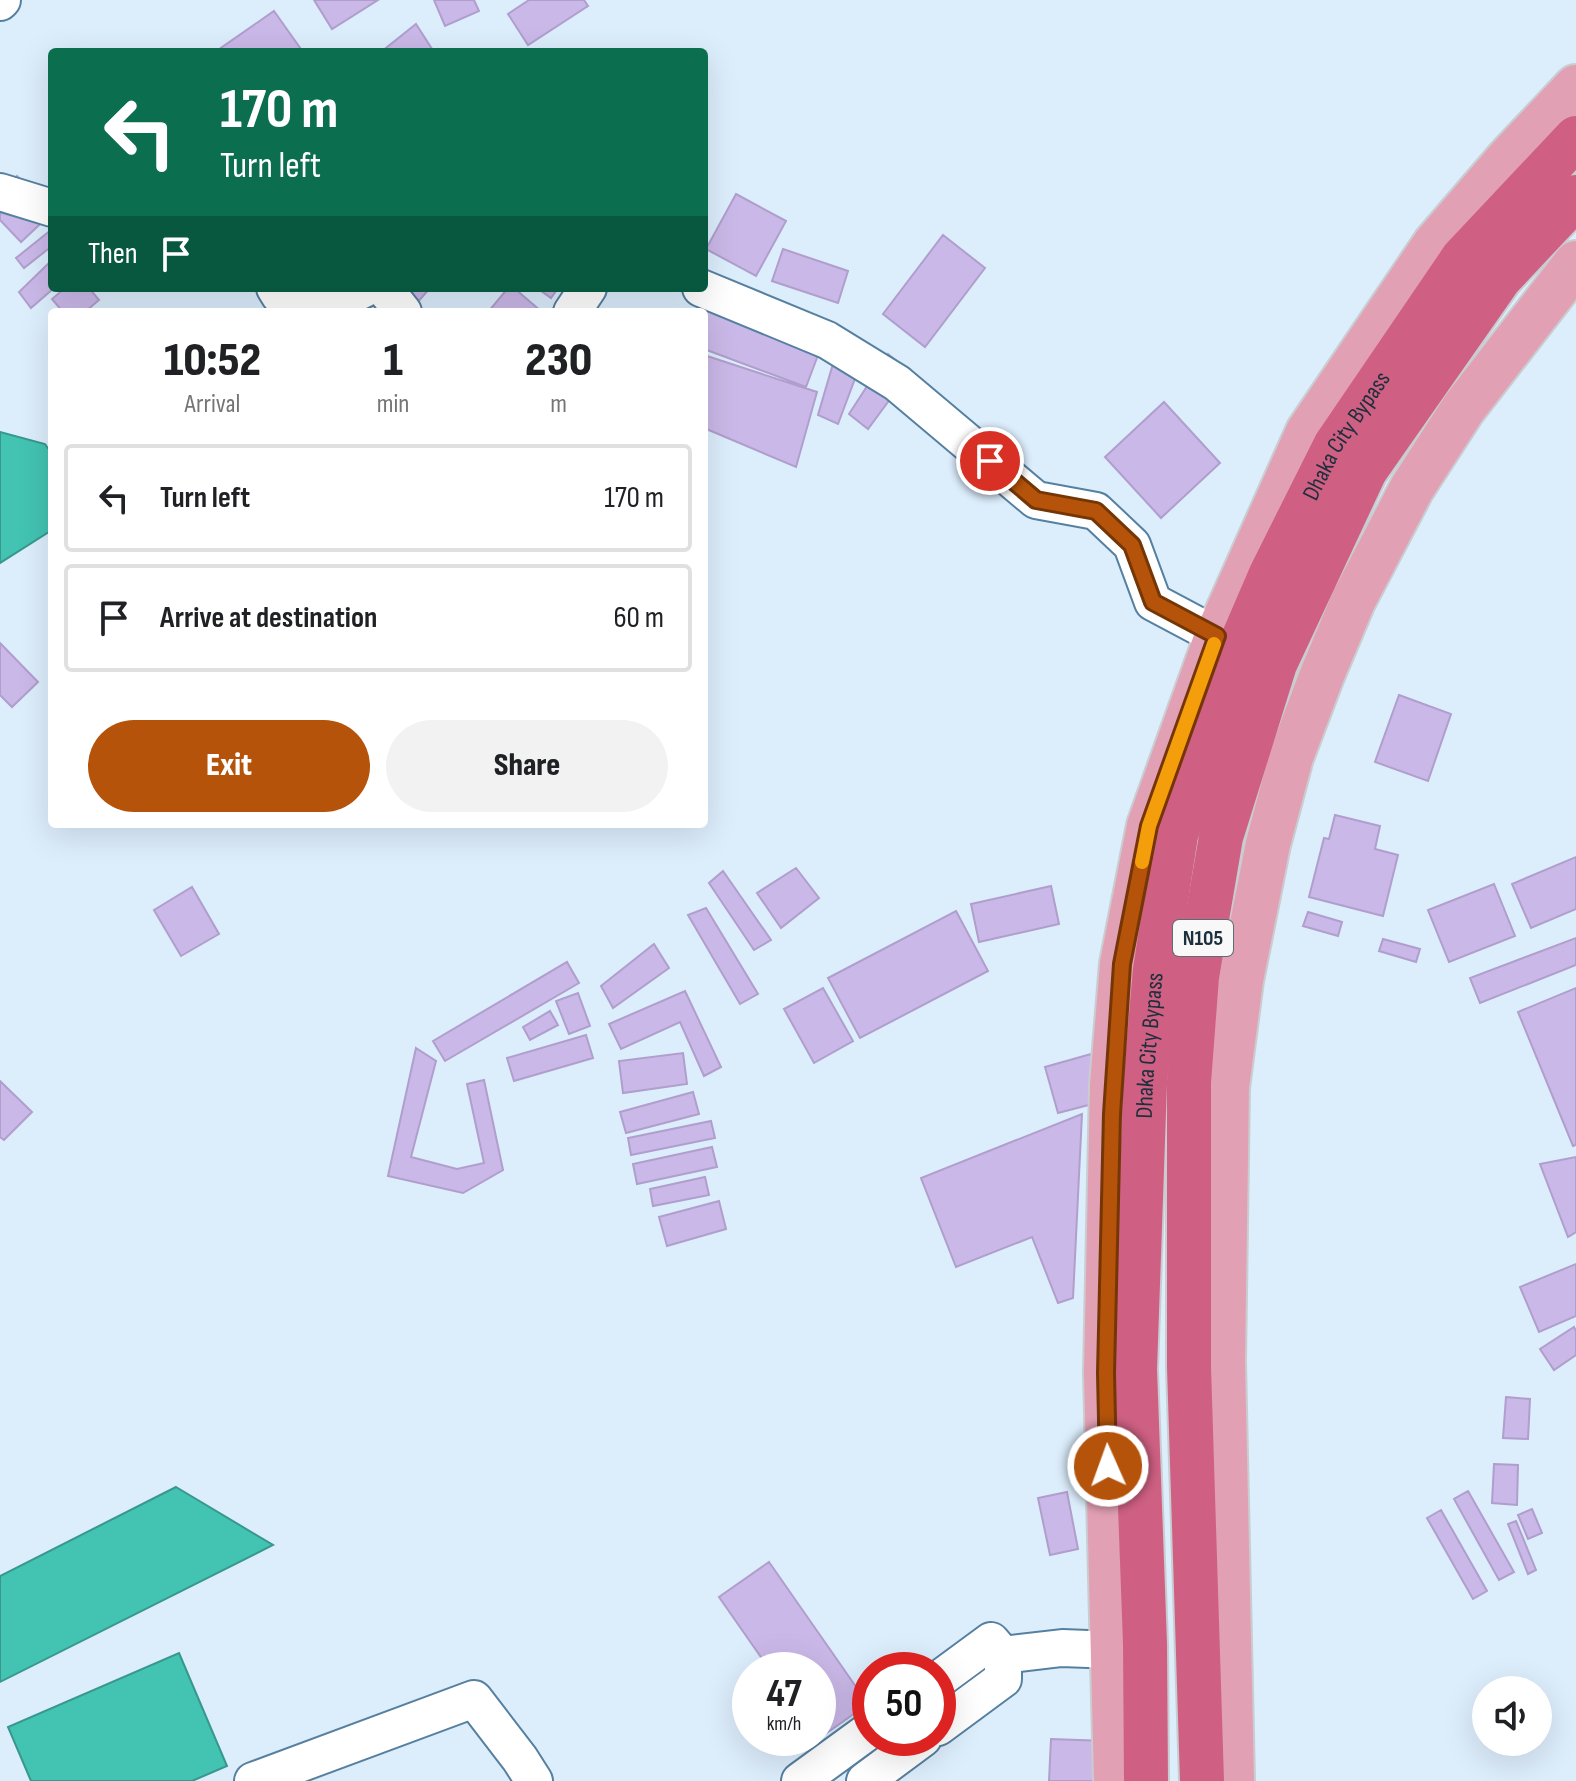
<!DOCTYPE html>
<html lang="en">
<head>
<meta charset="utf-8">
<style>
	:root { --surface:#fff; --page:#f2f2f2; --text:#202124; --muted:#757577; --line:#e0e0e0; --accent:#b45309 }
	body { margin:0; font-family:"Sofia Sans Condensed",sans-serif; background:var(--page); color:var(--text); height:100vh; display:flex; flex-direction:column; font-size:30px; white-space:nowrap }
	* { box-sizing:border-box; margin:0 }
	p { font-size:26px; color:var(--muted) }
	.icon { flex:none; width:44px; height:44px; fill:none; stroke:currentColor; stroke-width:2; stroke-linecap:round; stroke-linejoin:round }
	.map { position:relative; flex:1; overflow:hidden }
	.sheet { position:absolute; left:48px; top:308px; width:660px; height:520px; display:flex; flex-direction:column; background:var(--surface); border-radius:8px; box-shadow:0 8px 32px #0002 }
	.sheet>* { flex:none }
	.guide { position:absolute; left:48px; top:48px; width:660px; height:244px; border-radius:8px; box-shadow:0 8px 32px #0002; background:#0b6e4f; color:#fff; overflow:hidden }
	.controls { position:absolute; left:1472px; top:1676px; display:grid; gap:16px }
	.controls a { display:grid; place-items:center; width:80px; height:80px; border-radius:50%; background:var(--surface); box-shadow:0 8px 32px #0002; font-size:40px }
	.speed { position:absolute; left:732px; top:1652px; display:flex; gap:16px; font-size:40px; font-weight:700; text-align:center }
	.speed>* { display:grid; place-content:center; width:104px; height:104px; border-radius:50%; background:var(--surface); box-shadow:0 8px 32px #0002; line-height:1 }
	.speed small { font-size:20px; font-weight:400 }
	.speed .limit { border:12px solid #d22; background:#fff; color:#111 }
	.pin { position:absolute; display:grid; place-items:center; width:68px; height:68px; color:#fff; margin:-34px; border:4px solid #fff; border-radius:50%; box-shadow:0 2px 8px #0007 }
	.me { position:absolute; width:88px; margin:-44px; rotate:358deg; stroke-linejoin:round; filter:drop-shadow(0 0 6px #0008) }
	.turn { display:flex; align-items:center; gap:28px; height:168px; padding:0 40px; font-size:36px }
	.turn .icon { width:104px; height:104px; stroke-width:2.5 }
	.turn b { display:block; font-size:56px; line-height:68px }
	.then { display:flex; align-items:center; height:76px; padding:0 40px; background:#0003; gap:16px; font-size:30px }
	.eta { display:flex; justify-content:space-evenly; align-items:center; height:136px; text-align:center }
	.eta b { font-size:48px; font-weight:800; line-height:56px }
	.primary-button { display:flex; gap:16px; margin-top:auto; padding:16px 40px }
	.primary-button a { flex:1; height:92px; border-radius:48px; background:var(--accent); color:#fff; font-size:32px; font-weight:800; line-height:92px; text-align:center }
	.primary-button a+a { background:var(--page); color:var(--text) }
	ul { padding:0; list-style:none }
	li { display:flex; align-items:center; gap:24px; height:108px; margin:0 16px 12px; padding:0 24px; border:4px solid var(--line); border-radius:8px }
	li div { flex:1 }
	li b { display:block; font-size:30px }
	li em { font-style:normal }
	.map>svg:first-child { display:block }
	.water { fill:#43c3b2; stroke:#38978f; stroke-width:2 }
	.building { fill:#cab8e8; stroke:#b09ecc; stroke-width:2 }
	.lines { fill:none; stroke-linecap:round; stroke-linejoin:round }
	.minor-casing { stroke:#5680a0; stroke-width:40 }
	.major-casing { stroke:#c9cdd0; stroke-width:48 }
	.highway-casing { stroke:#c9cdd0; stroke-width:48 }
	.minor { stroke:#fff; stroke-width:36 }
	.major { stroke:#e2a0b5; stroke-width:44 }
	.highway { stroke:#cf6083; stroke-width:44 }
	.route-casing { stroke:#753606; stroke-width:20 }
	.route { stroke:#b45309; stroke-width:14 }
	.slow { stroke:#f59e0b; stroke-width:14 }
	.labels { text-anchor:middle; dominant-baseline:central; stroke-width:6; stroke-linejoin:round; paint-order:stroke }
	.shield { fill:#f8f8f8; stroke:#5f6b74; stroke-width:2 }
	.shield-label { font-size:22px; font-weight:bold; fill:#1d2f3c }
	.street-label { font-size:24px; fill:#1d2f3c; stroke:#f8f8f8 }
</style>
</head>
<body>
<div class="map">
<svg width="1576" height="1781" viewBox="0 0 1576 1781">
	<rect width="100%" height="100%" fill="#dcedfc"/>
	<path class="water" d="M0,432l45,12 7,10v76l-52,33z
		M176,1487l97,58 -273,137v-106z
		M179,1653l48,113 -35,15h-161l-23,-54z"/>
	<path class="building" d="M314,0h64l-46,29z
		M434,0h40l5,11 -34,15z
		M529,0h55l4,6 -60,39 -20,-31z
		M274,11l29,41h-88z
		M416,24l18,28h-45l-3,-4z
		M17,176l34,38 -30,28 -21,-22v-29z
		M736,194l50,27 -30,55 -50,-27z
		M51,230l1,16 -28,22 -8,-10z
		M943,235l42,33 -60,79 -42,-33z
		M783,249l65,22 -10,32 -66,-22z
		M52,260l2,28 -23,20 -12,-16z
		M65,288h24l10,12 -14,12h-22l-11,-13z
		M400,288h30l-13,15z
		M508,288h6l28,24h-54z
		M537,288h21l-7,10z
		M700,302l121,45 -15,40 -102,-38v-37h-8z
		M888,354l22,18 -42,57 -19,-15z
		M704,355l113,37 -21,75 -92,-39z
		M835,357l24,11 -21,56 -20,-9z
		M1164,402l56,61 -59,55 -56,-61z
		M0,643l38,39 -26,25 -12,-12z
		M1399,695l52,19 -23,67 -53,-19z
		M1335,815l45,11 -5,23 23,6 -15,61 -74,-19 15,-59 5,1z
		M1576,857v52l-45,19 -19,-44z
		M796,868l23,30 -38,30 -24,-35z
		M723,871l48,69 -17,10 -45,-67z
		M1494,884l21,52 -66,26 -21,-52z
		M1051,886l8,38 -80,18 -8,-38z
		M192,887l27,47 -38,22 -27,-46z
		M706,908l52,86 -18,10 -52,-89z
		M956,911l32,60 -128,67 -32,-60z
		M1308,912l34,10 -4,14 -35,-10z
		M1576,938v27l-96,38 -10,-25z
		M1383,939l37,10 -4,13 -37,-11z
		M654,944l15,24 -56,40 -12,-22z
		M567,962l12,21 -134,78 -12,-20z
		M823,988l30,53 -39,22 -30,-54z
		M1576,988v157l-3,1 -55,-134z
		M685,991l36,76 -17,9 -24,-54 -59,27 -12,-25z
		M578,993l12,33 -21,8 -13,-33z
		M550,1011l8,14 -28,15 -7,-13z
		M586,1035l7,23 -79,23 -7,-23z
		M416,1048l20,13 -25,96 46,12 27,-6 -17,-79 17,-4 19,90 -40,23 -75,-17z
		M683,1053l4,31 -64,9 -4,-32z
		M1091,1054l13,47 -46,12 -13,-46z
		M0,1081l32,31 -28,28 -4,-3z
		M693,1092l6,22 -73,19 -6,-21z
		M1082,1114l-9,184 -15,5 -26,-66 -76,30 -35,-89z
		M711,1121l4,17 -84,17 -3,-17z
		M712,1147l5,20 -80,17 -4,-20z
		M1576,1157v75l-8,5 -28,-73z
		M705,1177l4,18 -56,11 -3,-17z
		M719,1201l7,28 -59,17 -8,-29z
		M1576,1264v52l-37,16 -19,-45z
		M1574,1327l2,4v24l-22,15 -14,-21z
		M1506,1397l24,2 -2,40 -25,-1z
		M1494,1464l24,1 -1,40 -25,-2z
		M1468,1491l46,81 -15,8 -45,-81z
		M1067,1492l11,57 -28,6 -12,-57z
		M1532,1509l10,24 -14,6 -10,-24z
		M1441,1510l46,81 -14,8 -46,-81z
		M1516,1521l20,49 -8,4 -20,-50z
		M769,1562l99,142 -50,35v-69h-48l-51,-73z
		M1051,1739l55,2 -2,40h-55z"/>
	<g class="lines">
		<g class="minor-casing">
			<path id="minor" d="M0,2l2,-2
				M0,192l52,16
				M275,288l5,8 24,14 30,-6 32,-16
				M384,288l19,24
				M701,288l126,52 70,43 139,117 60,11 36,34 21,57 64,34
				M572,312l16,-24
				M938,1680l53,-39 12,14 59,-7 52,2
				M938,1727l65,-48v-24
				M253,1781l221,-82 46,60 14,22
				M800,1781l70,-51
				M865,1781l58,-43"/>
		</g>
		<g class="major-casing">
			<path id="major" d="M1116,1781l-10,-408 6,-288 10,-121 27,-138 68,-190 91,-204 127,-188 74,-86 67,-71
				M1232,1781l-9,-419 4,-275 14,-107 27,-136 23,-87 31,-82 31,-74 59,-113 51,-79 113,-146"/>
		</g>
		<g class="highway-casing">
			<g id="highway">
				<path id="s1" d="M1146,1781l-1,-137 -10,-275 10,-285 10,-114 21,-135 32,-101 32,-88 31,-72 64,-128 128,-188 113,-120"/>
				<path d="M1202,1781l-13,-414v-285l8,-105 24,-140 54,-173 90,-193 135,-193 76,-81"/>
			</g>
		</g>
		<use href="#minor" class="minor"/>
		<use href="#major" class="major"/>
		<use href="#highway" class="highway"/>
	</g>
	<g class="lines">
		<g class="route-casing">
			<path id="route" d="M990,461l46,39 60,11 36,34 21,57 64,34 -68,190 -27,138 -10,150 -6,259 2,93"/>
		</g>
		<use href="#route" class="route"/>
		<path class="slow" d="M1142,862l7,-36 65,-182"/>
	</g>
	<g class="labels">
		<rect class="shield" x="1173" y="920" width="60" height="36" rx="6"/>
		<g class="shield-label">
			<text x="1203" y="938">N105</text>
		</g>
		<g class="street-label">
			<text stroke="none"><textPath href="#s1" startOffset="1384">Dhaka City Bypass</textPath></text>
			<text stroke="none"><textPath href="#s1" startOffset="736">Dhaka City Bypass</textPath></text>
		</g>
	</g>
</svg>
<div class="controls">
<a><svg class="icon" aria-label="sound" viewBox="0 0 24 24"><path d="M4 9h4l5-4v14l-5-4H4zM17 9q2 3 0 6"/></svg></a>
</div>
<div class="speed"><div>47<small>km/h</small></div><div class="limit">50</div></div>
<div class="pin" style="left:990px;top:461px;background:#d93025"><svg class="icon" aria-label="arrive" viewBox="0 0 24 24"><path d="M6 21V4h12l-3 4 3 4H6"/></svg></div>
<svg class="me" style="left:1108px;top:1466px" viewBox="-20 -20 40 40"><circle r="17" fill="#b45309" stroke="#fff" stroke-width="3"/><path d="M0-11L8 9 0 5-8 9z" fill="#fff"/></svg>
<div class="guide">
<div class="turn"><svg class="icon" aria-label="left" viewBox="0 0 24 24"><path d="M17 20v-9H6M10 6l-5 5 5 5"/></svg><div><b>170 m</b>Turn left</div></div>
<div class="then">Then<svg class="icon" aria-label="arrive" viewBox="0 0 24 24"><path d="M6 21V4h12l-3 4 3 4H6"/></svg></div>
</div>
<section class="sheet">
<div class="eta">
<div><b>10:52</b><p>Arrival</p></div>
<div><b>1</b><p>min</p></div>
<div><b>230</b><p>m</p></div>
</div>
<ul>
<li><svg class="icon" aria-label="left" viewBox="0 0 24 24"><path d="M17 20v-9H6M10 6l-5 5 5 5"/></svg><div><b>Turn left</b></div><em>170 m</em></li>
<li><svg class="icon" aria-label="arrive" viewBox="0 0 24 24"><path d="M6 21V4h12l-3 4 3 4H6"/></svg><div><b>Arrive at destination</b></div><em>60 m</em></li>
</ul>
<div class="primary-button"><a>Exit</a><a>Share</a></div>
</section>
</div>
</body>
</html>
